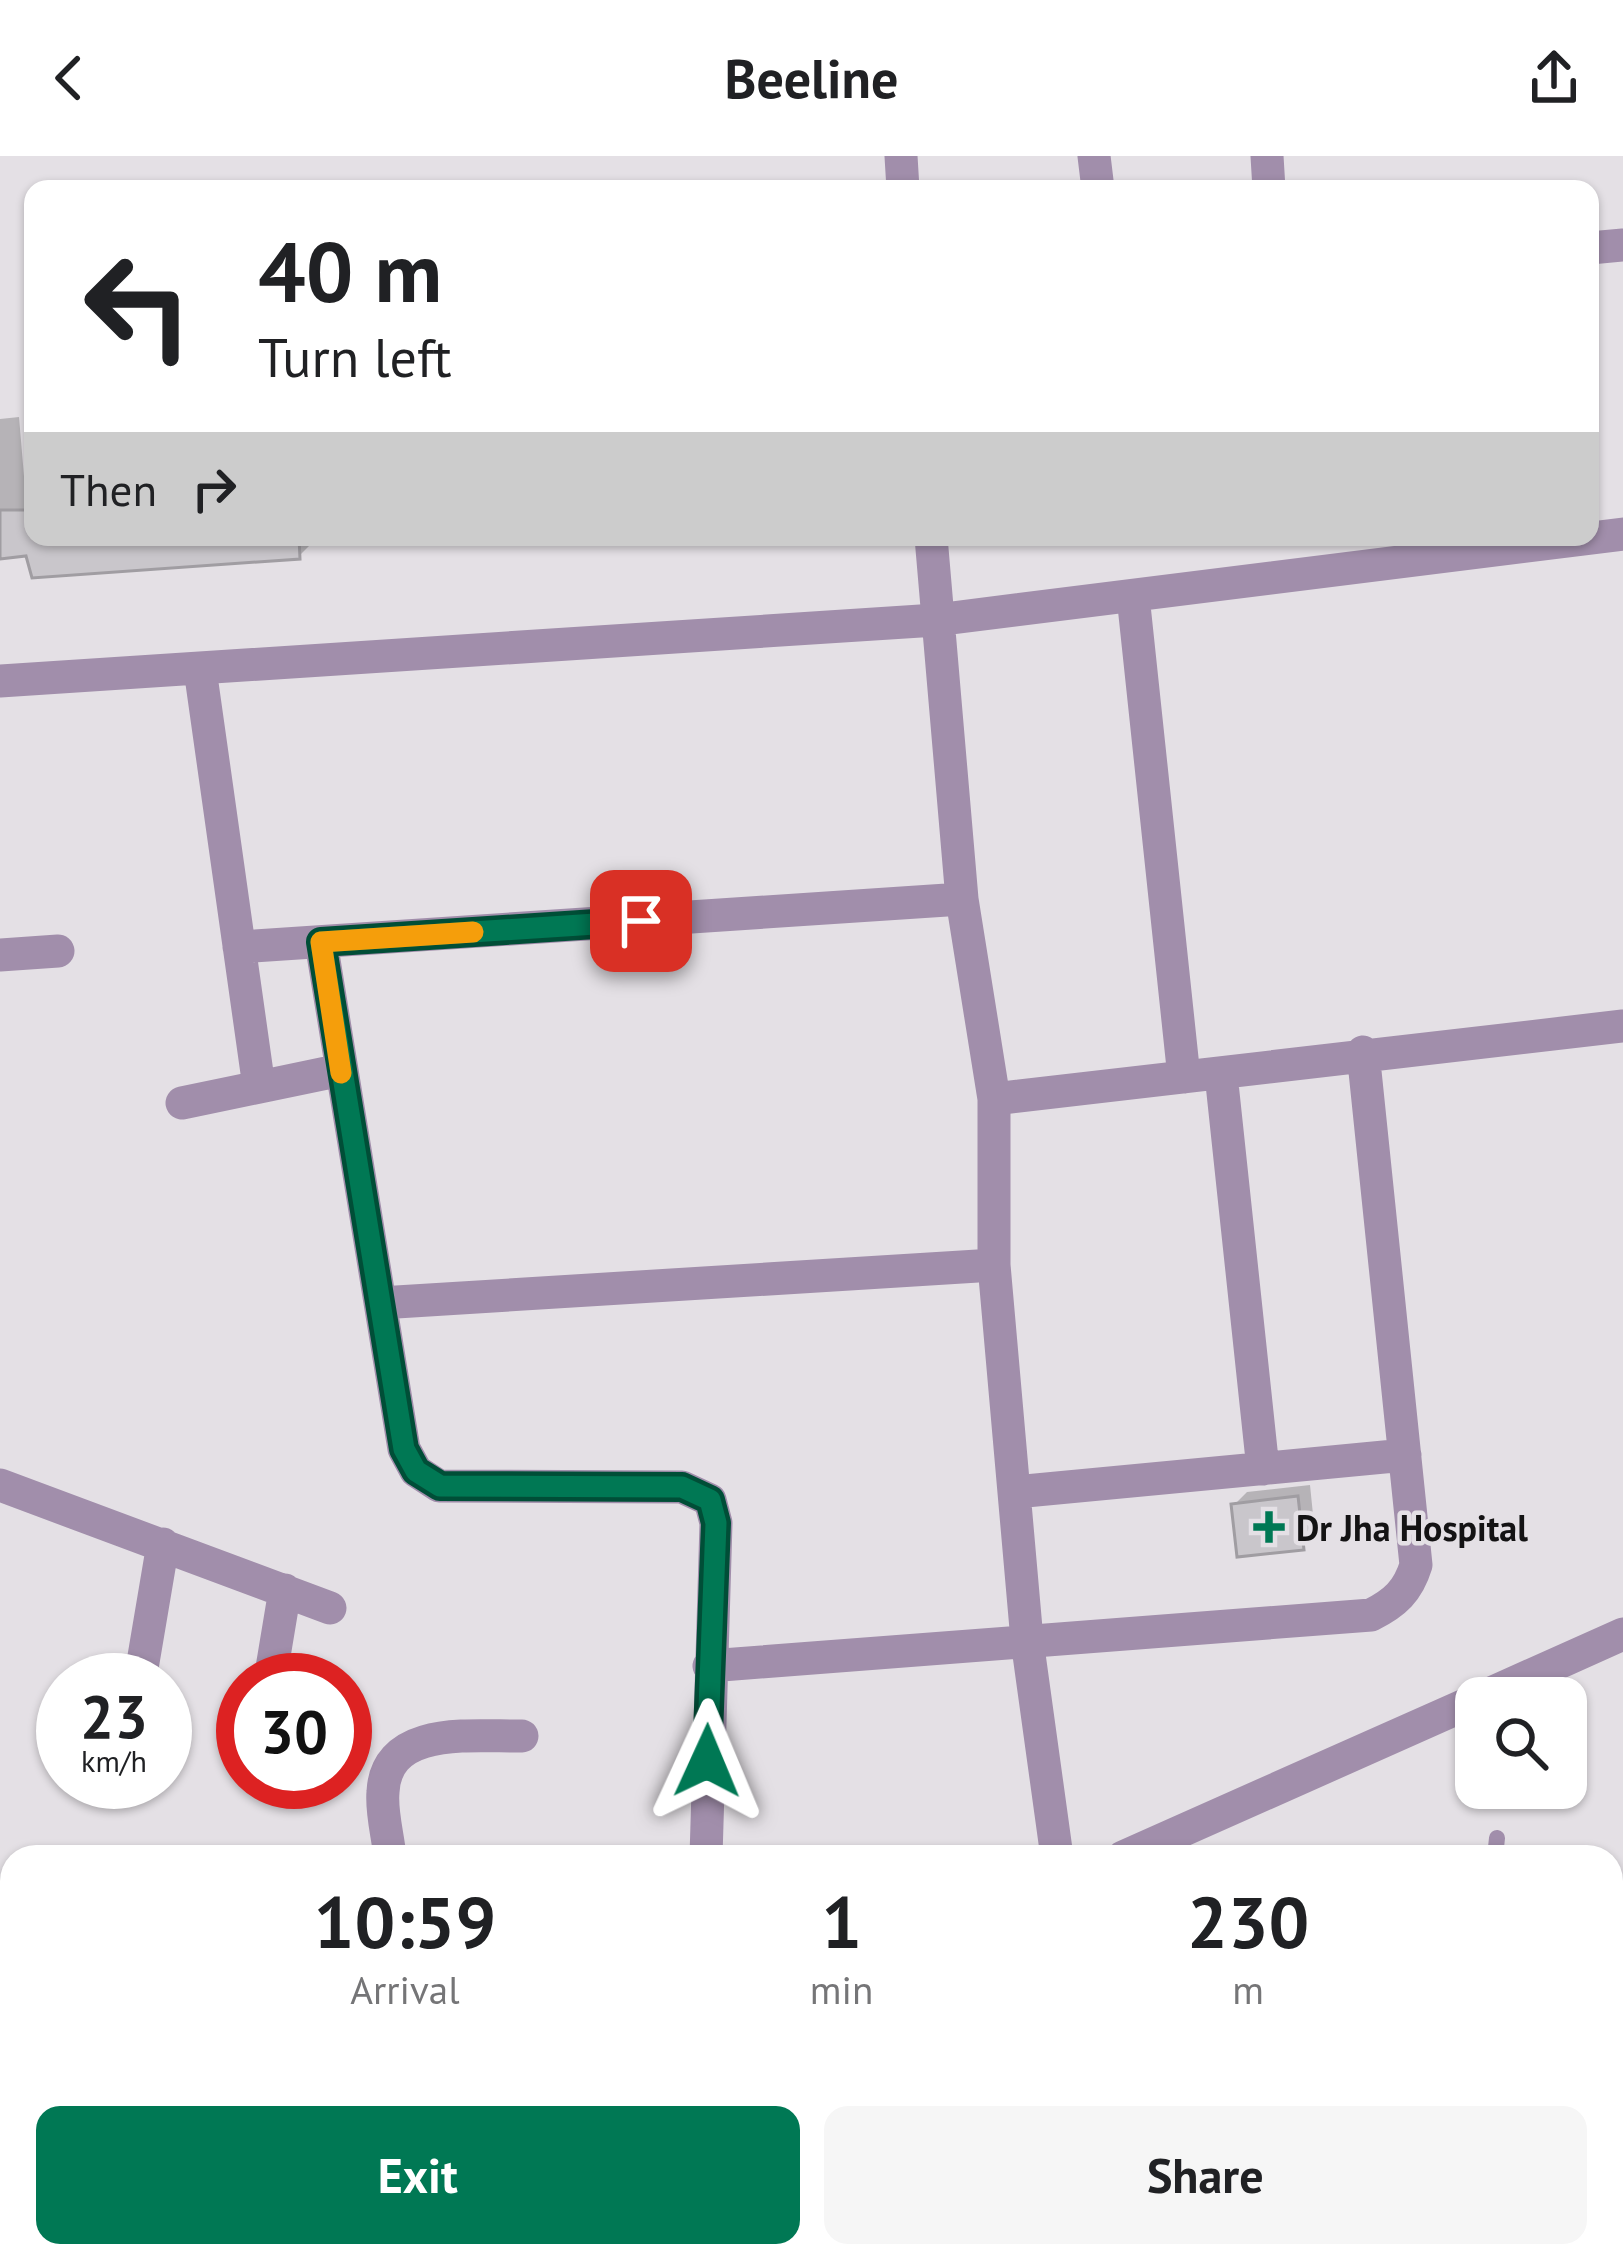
<!DOCTYPE html>
<html lang="en">
<head>
<meta charset="utf-8">
<style>
	:root { --surface:#fff; --page:#f6f6f6; --text:#202124; --muted:#757577; --accent:#007854 }
	body { margin:0; font-family:"PT Sans",sans-serif; background:var(--page); color:var(--text); height:100vh; display:flex; flex-direction:column; font-size:45px; white-space:nowrap }
	* { box-sizing:border-box; margin:0 }
	p { font-size:39px; color:var(--muted) }
	.icon { flex:none; width:66px; height:66px; fill:none; stroke:currentColor; stroke-width:2; stroke-linecap:round; stroke-linejoin:round }
	.map { position:relative; flex:1; overflow:hidden }
	.panel { position:absolute; left:0px; top:1689px; width:1623px; height:423px; display:flex; flex-direction:column; background:var(--surface); border-radius:36px 36px 0 0; box-shadow:0 3px 9px #0004 }
	.panel>* { flex:none }
	.hud { position:absolute; left:24px; top:24px; width:1575px; height:366px; border-radius:24px; box-shadow:0 3px 9px #0004; background:#fff; color:var(--text); overflow:hidden }
	.buttons { position:absolute; left:1455px; top:1521px; display:grid; gap:24px }
	.buttons a { display:grid; place-items:center; width:132px; height:132px; border-radius:24px; background:var(--surface); box-shadow:0 3px 9px #0004; font-size:60px }
	.speed { position:absolute; left:36px; top:1497px; display:flex; gap:24px; font-size:60px; font-weight:700; text-align:center }
	.speed>* { display:grid; place-content:center; width:156px; height:156px; border-radius:50%; background:var(--surface); box-shadow:0 3px 9px #0004; line-height:1 }
	.speed small { font-size:30px; font-weight:400 }
	.speed .limit { border:18px solid #d22; background:#fff; color:#111 }
	.pin { position:absolute; display:grid; place-items:center; width:102px; height:102px; color:#fff; margin:-51px; border-radius:24px; box-shadow:0 6px 18px #0006 }
	.me { position:absolute; width:132px; margin:-66px; rotate:1deg; stroke-linejoin:round; filter:drop-shadow(0 0 9px #0008) }
	.turn { display:flex; align-items:center; gap:42px; height:252px; padding:0 36px; font-size:54px }
	.turn .icon { width:156px; height:156px; stroke-width:2.5 }
	.turn b { display:block; font-size:84px; line-height:102px }
	.then { display:flex; align-items:center; height:114px; padding:0 36px; background:#0003; gap:24px; font-size:45px }
	.eta { display:flex; justify-content:space-evenly; align-items:center; height:204px; text-align:center }
	.eta b { font-size:72px; font-weight:800; line-height:84px }
	.action { display:flex; gap:24px; margin-top:auto; padding:24px 36px }
	.action a { flex:1; height:138px; border-radius:24px; background:var(--accent); color:#fff; font-size:48px; font-weight:800; line-height:138px; text-align:center }
	.action a+a { background:var(--page); color:var(--text) }
	header { display:flex; justify-content:space-between; align-items:center; height:156px; padding:0 36px; background:var(--surface); font-size:54px; font-weight:800 }
	.map>svg:first-child { display:block }
	.shadow { fill:#0003 }
	.building { fill:#c9c6cb; stroke:#a09da2; stroke-width:3 }
	.lines { fill:none; stroke-linecap:round; stroke-linejoin:round }
	.service { stroke:#a18eab; stroke-width:16 }
	.minor { stroke:#a18eab; stroke-width:33 }
	.route-casing { stroke:#004e37; stroke-width:30 }
	.route { stroke:#007854; stroke-width:21 }
	.slow { stroke:#f59e0b; stroke-width:21 }
	.poi-dot { fill:#007854; stroke:#e4e0e5; stroke-width:4.5 }
	.labels { text-anchor:middle; dominant-baseline:central; stroke-width:9; stroke-linejoin:round; paint-order:stroke }
	.poi-label { font-size:36px; font-weight:bold; fill:#141314; stroke:#e4e0e5; text-anchor:start }
</style>
</head>
<body>
<header><svg class="icon" aria-label="back" viewBox="0 0 24 24"><path d="M15 5l-7 7 7 7"/></svg>Beeline<svg class="icon" aria-label="share" viewBox="0 0 24 24"><path d="M12 15V3M7 8l5-5 5 5M5 13v7h14v-7"/></svg></header>
<div class="map">
<svg width="1623" height="2111" viewBox="0 0 1623 2111">
	<rect width="100%" height="100%" fill="#e4e0e5"/>
	<path class="shadow" d="M19,261l6,71h8v49h285l-19,19h-299v-137z
		M1310,1329l5,49 -12,13 -69,-42 13,-13z"/>
	<path class="building" d="M0,354h33v27h266l1,22 -268,19 -6,-22 -26,3z
		M1298,1340l6,54 -67,7 -6,-53z"/>
	<g class="lines">
		<path class="service" d="M1495,1701l2,-19
			M1443,2111l2,-11"/>
		<path class="minor" d="M901,0l2,33
			M1094,0l4,33
			M1267,0l2,33
			M1590,92l33,-3
			M931,381l31,362 32,200v166l33,375 30,217
			M1133,440l51,481
			M200,513l59,418
			M0,525l936,-61 687,-86
			M321,786l83,507 12,22 23,15 243,1 28,13 6,23 -10,334
			M239,791l723,-48
			M0,799l58,-4
			M1221,918l42,395
			M994,943l629,-73
			M182,947l159,-33
			M380,1147l614,-38
			M0,1329l330,123
			M1015,1336l390,-37
			M709,1510l662,-51c24,-12 37,-24 45,-50l-53,-513
			M140,1524l23,-136
			M270,1524l15,-90
			M1480,1542l143,-64
			M390,1701c-2,-21 -9,-45 -7,-65 3,-68 92,-55 139,-56
			M1123,1701l353,-157
			M1611,1897l12,1
			M835,2100l1,11
			M979,2100l2,11
			M428,2111l5,-11
			M1275,2111l2,-11"/>
	</g>
	<g class="lines">
		<g class="route-casing">
			<path id="route" d="M641,765l-320,21 83,507 12,22 24,15 242,1 28,13 6,23 -9,238"/>
		</g>
		<use href="#route" class="route"/>
		<path class="slow" d="M341,917l-20,-131 152,-10"/>
	</g>
	<path class="poi-dot" d="M1263 1353h12v12h12v12h-12v12h-12v-12h-12v-12h12z"/>
	<g class="labels">
		<g class="poi-label">
			<text x="1296" y="1371">Dr Jha Hospital</text>
		</g>
	</g>
</svg>
<div class="buttons">
<a><svg class="icon" aria-label="search" viewBox="0 0 24 24"><circle cx="10" cy="10" r="6"/><path d="M15 15l6 6"/></svg></a>
</div>
<div class="speed"><div>23<small>km/h</small></div><div class="limit">30</div></div>
<div class="pin" style="left:641px;top:765px;background:#d93025"><svg class="icon" aria-label="arrive" viewBox="0 0 24 24"><path d="M6 21V4h12l-3 4 3 4H6"/></svg></div>
<svg class="me" style="left:707px;top:1605px" viewBox="-20 -20 40 40"><path d="M0-17L14 15 0 8-14 15z" fill="#007854" stroke="#fff" stroke-width="4"/></svg>
<div class="hud">
<div class="turn"><svg class="icon" aria-label="left" viewBox="0 0 24 24"><path d="M17 20v-9H6M10 6l-5 5 5 5"/></svg><div><b>40 m</b>Turn left</div></div>
<div class="then">Then<svg class="icon" aria-label="right" viewBox="0 0 24 24"><path d="M7 20v-9h11M14 6l5 5-5 5"/></svg></div>
</div>
<section class="panel">
<div class="eta">
<div><b>10:59</b><p>Arrival</p></div>
<div><b>1</b><p>min</p></div>
<div><b>230</b><p>m</p></div>
</div>
<div class="action"><a>Exit</a><a>Share</a></div>
</section>
</div>
</body>
</html>
